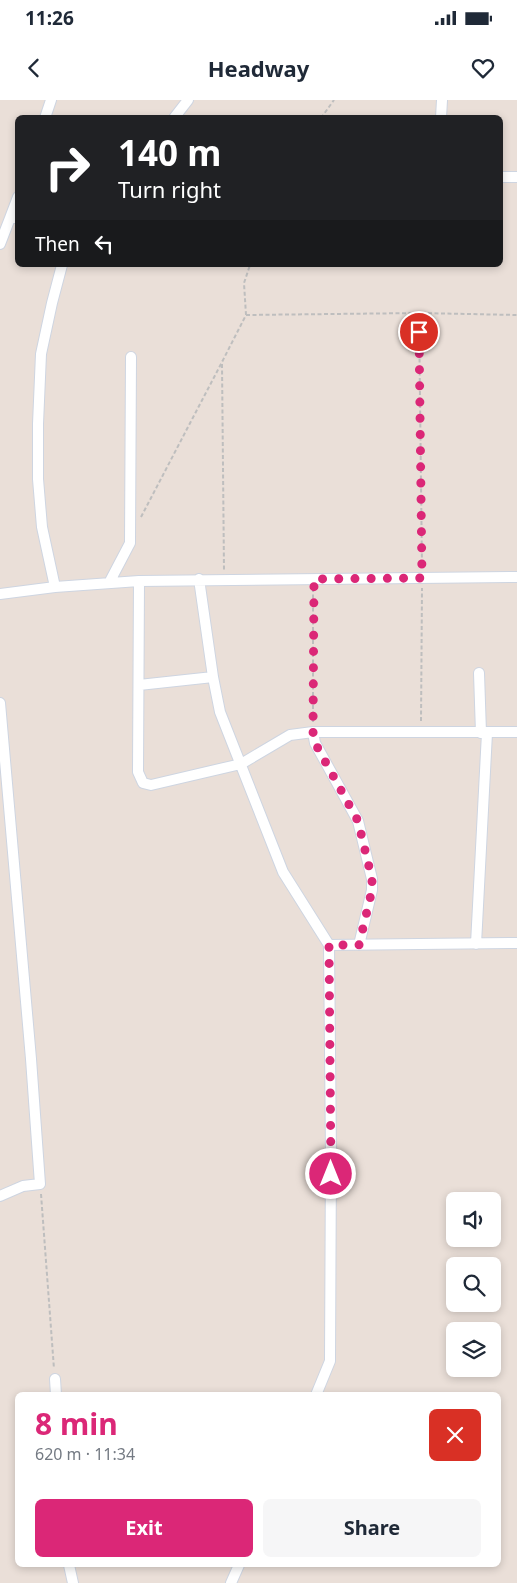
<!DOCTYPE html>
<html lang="en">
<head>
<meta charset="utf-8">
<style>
	:root { --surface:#fff; --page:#f6f6f7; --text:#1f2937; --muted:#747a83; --accent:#db2777 }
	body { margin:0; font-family:"Noto Sans",sans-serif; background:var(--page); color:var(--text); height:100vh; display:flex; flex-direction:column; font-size:19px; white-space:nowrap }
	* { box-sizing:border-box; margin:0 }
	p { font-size:16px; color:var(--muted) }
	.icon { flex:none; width:28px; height:28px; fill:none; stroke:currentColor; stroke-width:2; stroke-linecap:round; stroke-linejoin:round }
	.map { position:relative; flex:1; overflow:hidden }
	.sheet { position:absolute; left:15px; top:1292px; width:486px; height:175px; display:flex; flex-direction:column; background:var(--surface); border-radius:8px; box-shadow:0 2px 8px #0003 }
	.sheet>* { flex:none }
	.guide { position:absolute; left:15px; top:15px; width:488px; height:152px; border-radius:8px; box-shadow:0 2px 8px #0003; background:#202124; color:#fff; overflow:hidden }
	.fabs { position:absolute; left:446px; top:1092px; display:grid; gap:10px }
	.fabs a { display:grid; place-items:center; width:55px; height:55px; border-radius:8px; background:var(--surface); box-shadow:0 2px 8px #0003; font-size:25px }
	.pin { position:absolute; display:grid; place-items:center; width:42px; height:42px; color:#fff; margin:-21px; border:2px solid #fff; border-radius:50%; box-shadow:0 1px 5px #0007 }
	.me { position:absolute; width:55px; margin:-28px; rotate:0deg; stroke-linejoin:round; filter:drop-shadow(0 0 4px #0008) }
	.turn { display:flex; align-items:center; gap:18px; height:105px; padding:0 20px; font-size:22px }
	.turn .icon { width:65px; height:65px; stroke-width:2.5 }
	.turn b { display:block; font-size:35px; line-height:42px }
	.then { display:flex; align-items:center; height:48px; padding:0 20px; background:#0003; gap:10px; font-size:19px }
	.round { display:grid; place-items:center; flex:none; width:52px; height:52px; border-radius:8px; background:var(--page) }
	.overview { display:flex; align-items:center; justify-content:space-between; height:85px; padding:0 20px }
	h1 { font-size:30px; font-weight:700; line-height:38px; color:var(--accent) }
	.cta { display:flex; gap:10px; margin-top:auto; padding:10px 20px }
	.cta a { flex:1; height:58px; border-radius:8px; background:var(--accent); color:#fff; font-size:20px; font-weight:700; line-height:58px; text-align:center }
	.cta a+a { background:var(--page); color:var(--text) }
	.status { display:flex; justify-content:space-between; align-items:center; height:35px; padding:0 25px; background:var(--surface); direction:ltr }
	.status svg { height:14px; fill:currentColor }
	header { display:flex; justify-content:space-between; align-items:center; height:65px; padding:0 20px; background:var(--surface); font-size:22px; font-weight:700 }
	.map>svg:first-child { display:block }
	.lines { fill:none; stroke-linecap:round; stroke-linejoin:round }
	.street-casing { stroke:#ced5e1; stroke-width:12 }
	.path { stroke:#bebebe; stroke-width:2; stroke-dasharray:4 2.5; stroke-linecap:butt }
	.street { stroke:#fff; stroke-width:10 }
	.route { stroke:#db2777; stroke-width:9; stroke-dasharray:0 16.2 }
</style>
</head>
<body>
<div class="status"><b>11:26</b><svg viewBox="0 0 49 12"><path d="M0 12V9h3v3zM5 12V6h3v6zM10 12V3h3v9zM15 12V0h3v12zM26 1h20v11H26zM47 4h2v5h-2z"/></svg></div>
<header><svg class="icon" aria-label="back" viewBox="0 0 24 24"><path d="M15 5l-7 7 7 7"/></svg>Headway<svg class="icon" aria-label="heart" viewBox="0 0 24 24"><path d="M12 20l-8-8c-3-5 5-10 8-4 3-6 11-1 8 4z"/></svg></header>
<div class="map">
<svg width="517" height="1483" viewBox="0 0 517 1483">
	<rect width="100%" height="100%" fill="#eadfd8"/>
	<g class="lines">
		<g class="street-casing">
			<path id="street" d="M45,18l6,-18
				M174,18l14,-18
				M441,18l1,-18
				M500,77h17
				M18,97l-8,21h8
				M0,144l10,-26
				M199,479l14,98 7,35 63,160 46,73 2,210 -1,206 -14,34
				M139,481l-1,191 5,11 8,2 90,-21 49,-29 23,-3h204
				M109,483l21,-40 1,-186
				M55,487l-13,-60 -4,-48v-55l3,-70 11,-51 10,-38
				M0,494l55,-7 84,-6 378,-4
				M479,573l2,60
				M139,585l74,-8
				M0,603l31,356 9,125 -17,2 -23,10
				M313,632l2,11 43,78 14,58v11l-13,55
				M476,844l11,-211
				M329,845l188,-2
				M55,1279l1,16
				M69,1465l4,18
				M231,1483l8,-18"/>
		</g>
		<path class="path" d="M321,18l13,-18
			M419,213l3,255
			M246,215l173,-2 98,2
			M222,264l2,206
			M141,417l81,-155 24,-47 -2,-32 6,-18
			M421,621l1,-133
			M313,622v-132
			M41,1094l13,175"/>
		<use href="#street" class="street"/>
	</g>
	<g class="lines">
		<path class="route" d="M331,1074l-2,-229h30l13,-55v-11l-14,-58 -43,-78 -2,-11 1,-153 108,-1 -3,-246"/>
	</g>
</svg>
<div class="fabs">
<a><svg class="icon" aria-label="sound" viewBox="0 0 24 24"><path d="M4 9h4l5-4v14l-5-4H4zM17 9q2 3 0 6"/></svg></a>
<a><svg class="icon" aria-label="search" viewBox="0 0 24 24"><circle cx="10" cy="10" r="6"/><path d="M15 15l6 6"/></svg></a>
<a><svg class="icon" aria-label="layers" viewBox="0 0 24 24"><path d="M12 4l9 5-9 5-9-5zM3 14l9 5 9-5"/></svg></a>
</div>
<div class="pin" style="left:419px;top:232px;background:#d93025"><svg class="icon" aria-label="arrive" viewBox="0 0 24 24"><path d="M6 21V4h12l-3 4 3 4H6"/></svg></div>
<svg class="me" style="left:331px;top:1074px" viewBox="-20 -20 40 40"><circle r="17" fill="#db2777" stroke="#fff" stroke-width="3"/><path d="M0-11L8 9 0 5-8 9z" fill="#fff"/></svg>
<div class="guide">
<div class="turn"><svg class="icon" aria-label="right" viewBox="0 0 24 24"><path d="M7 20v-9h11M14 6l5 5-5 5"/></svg><div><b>140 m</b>Turn right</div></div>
<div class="then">Then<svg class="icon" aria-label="left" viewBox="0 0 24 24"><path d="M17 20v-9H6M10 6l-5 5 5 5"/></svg></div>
</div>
<section class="sheet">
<div class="overview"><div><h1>8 min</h1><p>620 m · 11:34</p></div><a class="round" style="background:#d93025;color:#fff"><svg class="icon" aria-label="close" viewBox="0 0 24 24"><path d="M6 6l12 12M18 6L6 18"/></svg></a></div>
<div class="cta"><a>Exit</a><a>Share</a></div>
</section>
</div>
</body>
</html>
